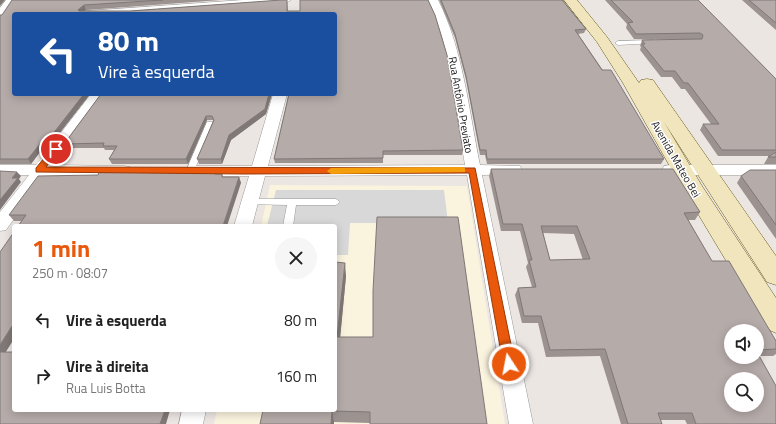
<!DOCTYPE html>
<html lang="pt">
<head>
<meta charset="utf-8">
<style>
	:root { --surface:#fff; --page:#f6f6f6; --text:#222; --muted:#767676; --accent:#ea580c }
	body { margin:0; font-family:"Titillium Web",sans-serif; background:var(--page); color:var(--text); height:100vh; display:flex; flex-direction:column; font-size:15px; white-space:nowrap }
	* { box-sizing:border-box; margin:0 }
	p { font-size:13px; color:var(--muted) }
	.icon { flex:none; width:22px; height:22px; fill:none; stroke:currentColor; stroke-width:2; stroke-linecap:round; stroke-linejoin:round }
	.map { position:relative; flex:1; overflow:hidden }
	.details { position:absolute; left:12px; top:224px; width:325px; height:188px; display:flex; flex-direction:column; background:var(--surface); border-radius:4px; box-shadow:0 2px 10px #0003 }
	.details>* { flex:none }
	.guide { position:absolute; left:12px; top:12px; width:325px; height:84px; border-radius:4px; box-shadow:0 2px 10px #0003; background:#1a4fa0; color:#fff; overflow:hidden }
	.fabs { position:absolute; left:724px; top:324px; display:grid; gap:8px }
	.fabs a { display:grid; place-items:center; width:40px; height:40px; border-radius:50%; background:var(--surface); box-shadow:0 2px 10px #0003; font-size:20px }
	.pin { position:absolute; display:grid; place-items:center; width:34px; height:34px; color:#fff; margin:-17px; border:2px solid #fff; border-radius:50%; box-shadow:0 1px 4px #0007 }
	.me { position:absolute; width:44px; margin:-22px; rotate:349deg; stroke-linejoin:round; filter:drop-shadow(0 0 3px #0008) }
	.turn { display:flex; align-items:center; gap:14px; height:84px; padding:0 20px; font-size:18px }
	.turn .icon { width:52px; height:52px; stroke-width:2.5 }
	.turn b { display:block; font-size:28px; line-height:34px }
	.round { display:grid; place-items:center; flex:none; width:42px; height:42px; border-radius:21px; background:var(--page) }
	.head { display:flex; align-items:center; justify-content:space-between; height:68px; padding:0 20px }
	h1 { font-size:24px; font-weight:700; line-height:30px; color:var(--accent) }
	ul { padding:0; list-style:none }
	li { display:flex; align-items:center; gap:12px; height:56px; padding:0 20px }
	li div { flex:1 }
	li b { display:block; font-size:15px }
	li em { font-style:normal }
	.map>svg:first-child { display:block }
	.education { fill:#faf3de }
	.parking { fill:#d8d8d8 }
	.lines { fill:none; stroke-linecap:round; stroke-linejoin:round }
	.service-casing { stroke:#999; stroke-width:1 }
	.minor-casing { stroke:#999; stroke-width:1 }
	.secondary-casing { stroke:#645712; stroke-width:1 }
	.service { fill:#fff; fill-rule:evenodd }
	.minor { fill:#fff; fill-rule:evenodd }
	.secondary { fill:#f0e5bc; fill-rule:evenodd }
	.wall { fill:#9c9391; fill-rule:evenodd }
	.shaded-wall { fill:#7f7876 }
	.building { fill:#b5aba9; stroke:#7f7876; fill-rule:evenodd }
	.route { fill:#ea580c; stroke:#983908 }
	.slow { fill:#f59e0b }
	.labels { text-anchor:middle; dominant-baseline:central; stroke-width:3; stroke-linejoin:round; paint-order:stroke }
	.street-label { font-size:11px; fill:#1c1c1c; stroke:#fff }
</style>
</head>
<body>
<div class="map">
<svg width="776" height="424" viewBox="0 0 776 424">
	<rect width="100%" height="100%" fill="#ece6e3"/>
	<path class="education" d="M270,185l197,1 38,238h-291l3,-14h118v-184h-74z"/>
	<path class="parking" d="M276,190h168l4,33h-98l-2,32h-13v-29h-68z"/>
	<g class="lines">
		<g class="service-casing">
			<path id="service" d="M653,40l2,1v2l-37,2 -3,-2 3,-2z
				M207,122h6l1,2 -20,47 -1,2h-6l-1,-2z
				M250,199h86l4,3 -4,3h-40l-3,21h-10l4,-21 -40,-1 -1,-2 1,-2z"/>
		</g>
		<g class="minor-casing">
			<path id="minor" d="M6,0h10l-12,18 -4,1v-11z
				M243,0h48l-5,3 -155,11h-50l5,-3z
				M428,0h10c25,49 31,111 42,165l40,1 2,4 -2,4 -38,1 51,249h-24l-42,-249 -202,1 -13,50h-18l15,-50h-55l-6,-1 -2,-4 2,-4 6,-1h58l21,-72h14l-19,72 197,-1c-9,-54 -13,-116 -37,-165z
				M91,94h14l-52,71 71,1 6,1 2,4 -2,4 -6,1h-79l-39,54 -6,1v-19l29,-37h-29v-10h36z
				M670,165h106v10h-106l-6,-1 -2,-4 2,-4z
				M182,410h24l-3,14h-24z"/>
		</g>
		<g class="secondary-casing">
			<path id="secondary" d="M564,0h13l30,37 32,46 2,-3 6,-1 6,1 123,176v29l-9,-3 -103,-160 38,64 74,112v35l-9,-4 -94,-157 -50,-89 -26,-41z"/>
		</g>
		<use href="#service" class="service"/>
		<use href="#minor" class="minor"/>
		<use href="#secondary" class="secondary"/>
	</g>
	<path class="wall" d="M12,0h209l-135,10 -3,1h47l151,-11h6l1,11h12v-11h128l7,15 12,40 16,95 -1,5h-79v8h-108l-1,-4 14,-62 -1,-3h48v-80h-321v80h76l-42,54h-5l-12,16h-31v-149h2z
		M439,0h123l24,29 -2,4 -6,1 86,125 -3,5h-174l-2,-9h-5l-14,-75 -11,-42z
		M605,0h93l78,79v85h-12l4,-7 2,-1h-52l-18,-26 3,-6h8l-26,-35h-4l-9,-12h-11l-21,-27 1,-3 -1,-1 2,-6 56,-1h-64l-8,-11 1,-4z
		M742,0h34v30z
		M101,94h171l-6,20 -35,26 -9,24h-23l-2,-5 16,-38v-1h-6l-19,44h-76l-3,-5 5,-9h-9l-1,-2h-37l-3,-4z
		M491,169l209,43 -5,8h-7l24,41 64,80v13l-3,2h-14l17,68h-89l-2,-4h-25l2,4h-41l-21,-68 -54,1 -8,-34h-16l-7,-28 3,-7 14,-1 -6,-20 2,-4 -8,-32h-19l-12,-55zM543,233l31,1 9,26h-33zM757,331v26h-26z
		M216,170l1,4h5l1,3h16l2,6 -220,38h-7l-5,-6 89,-40z
		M776,170v69l-39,-56 4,-7z
		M377,217l-7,206 -36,-1v2h-74l75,-162 11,14 -6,61h33z"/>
	<path class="shaded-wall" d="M0,0h5l-5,6z
		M84,5l2,5 -6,4 -2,-4z
		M84,94h6l-42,54 -3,-4z
		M269,94h3l-6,20 -35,26 -9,24 -1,-5 8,-24z
		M206,116l1,4 -19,44 -2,-5z
		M40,144l3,4 -12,16 -3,-5z
		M17,172l4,4 -2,3 2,3 -21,28v-10l12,-22z
		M239,177l2,6 -14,43h-4z
		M345,263l1,13 -7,74 -2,-13z
		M14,323v16l-12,19 -2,-2v-11z
		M165,410h5l-4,14h-6z
		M332,411l2,11v2h-3z"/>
	<path class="building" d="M12,0h151l-79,5 -6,5 1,1h51l151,-11h6v11h13v-11h128l7,15 12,40 16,95 -80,1v7l-109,1 15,-65h46v-80h-321v80h70l-39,50h-5l-12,15h-28v-144h2z
		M441,0h121l24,29 -11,1 27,40h9l53,89h-177l-1,-9h-6l-14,-74 -11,-42z
		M611,0h87l78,79v71h-54l-19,-26h16l-31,-41h-4l-9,-12h-11l-22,-27h3l-3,-4 60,-1 1,-4 -3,-2 -64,1 -8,-11 5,-1z
		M749,0h27v23z
		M101,94h168l-4,15 -36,26 -8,24h-24l17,-39 -2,-4h-6l-20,43h-77l8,-13h-14l1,-3 -40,1z
		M776,152v5h-8z
		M491,169h182l27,43 -16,1 28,48h17l47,80v8l-19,1v-19h-26v26h26v-5l19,34v38h-80l-4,-11h-34l4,11h-34l-23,-75 -55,1 -9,-34h-17l-6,-28 18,-1 -7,-27h3l-10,-36h-19zM541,226h36l13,33 -40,1zM731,379h26v26h-26z
		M100,170h116l-1,4h7v3h17l-16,49h-205l8,-11h-17l29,-39 60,-1z
		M750,170h26v55l-35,-49z
		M0,171l17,1 -5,6h6l-18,22z
		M377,217h81l29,207h-117v-12l-38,-1 -1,13h-71l3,-14h72v-148l10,1 -8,74h36v-46z
		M14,232v91l-14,22v-93z
		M0,352h14v58h151l-5,14h-160z"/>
	<path class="route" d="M56,146l4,3 -14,18 429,1 40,196 -2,4 -4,2 -4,-2 -2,-4 -34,-191 -225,1 -208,-2v-4l17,-21z"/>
	<path class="slow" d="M462,167l3,1v4l-134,2 -4,-3 4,-3z"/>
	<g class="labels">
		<g class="street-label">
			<text transform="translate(461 105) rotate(80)">Rua Antônio Previato</text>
			<text transform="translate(676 159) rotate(60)">Avenida Mateo Bei</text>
		</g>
	</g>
</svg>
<div class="fabs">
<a><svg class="icon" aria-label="sound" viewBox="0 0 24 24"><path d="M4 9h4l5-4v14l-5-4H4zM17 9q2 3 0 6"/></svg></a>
<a><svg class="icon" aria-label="search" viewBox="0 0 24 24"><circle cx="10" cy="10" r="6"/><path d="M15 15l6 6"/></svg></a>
</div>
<div class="pin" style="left:56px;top:149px;background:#d93025"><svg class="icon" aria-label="arrive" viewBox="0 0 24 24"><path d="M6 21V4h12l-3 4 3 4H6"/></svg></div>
<svg class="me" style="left:509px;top:364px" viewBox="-20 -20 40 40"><circle r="17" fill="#ea580c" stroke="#fff" stroke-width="3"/><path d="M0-11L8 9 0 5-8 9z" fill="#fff"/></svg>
<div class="guide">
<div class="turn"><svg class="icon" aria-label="left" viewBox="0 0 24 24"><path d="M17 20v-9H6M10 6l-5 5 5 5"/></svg><div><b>80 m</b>Vire à esquerda</div></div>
</div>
<section class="details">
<div class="head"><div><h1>1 min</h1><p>250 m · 08:07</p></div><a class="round"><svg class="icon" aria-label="close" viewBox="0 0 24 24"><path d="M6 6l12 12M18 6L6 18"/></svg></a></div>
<ul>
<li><svg class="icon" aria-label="left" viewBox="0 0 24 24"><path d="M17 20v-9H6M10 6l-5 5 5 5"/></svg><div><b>Vire à esquerda</b></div><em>80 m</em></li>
<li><svg class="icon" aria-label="right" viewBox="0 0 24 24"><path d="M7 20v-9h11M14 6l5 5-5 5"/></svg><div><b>Vire à direita</b><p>Rua Luis Botta</p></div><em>160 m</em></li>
</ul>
</section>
</div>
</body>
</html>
